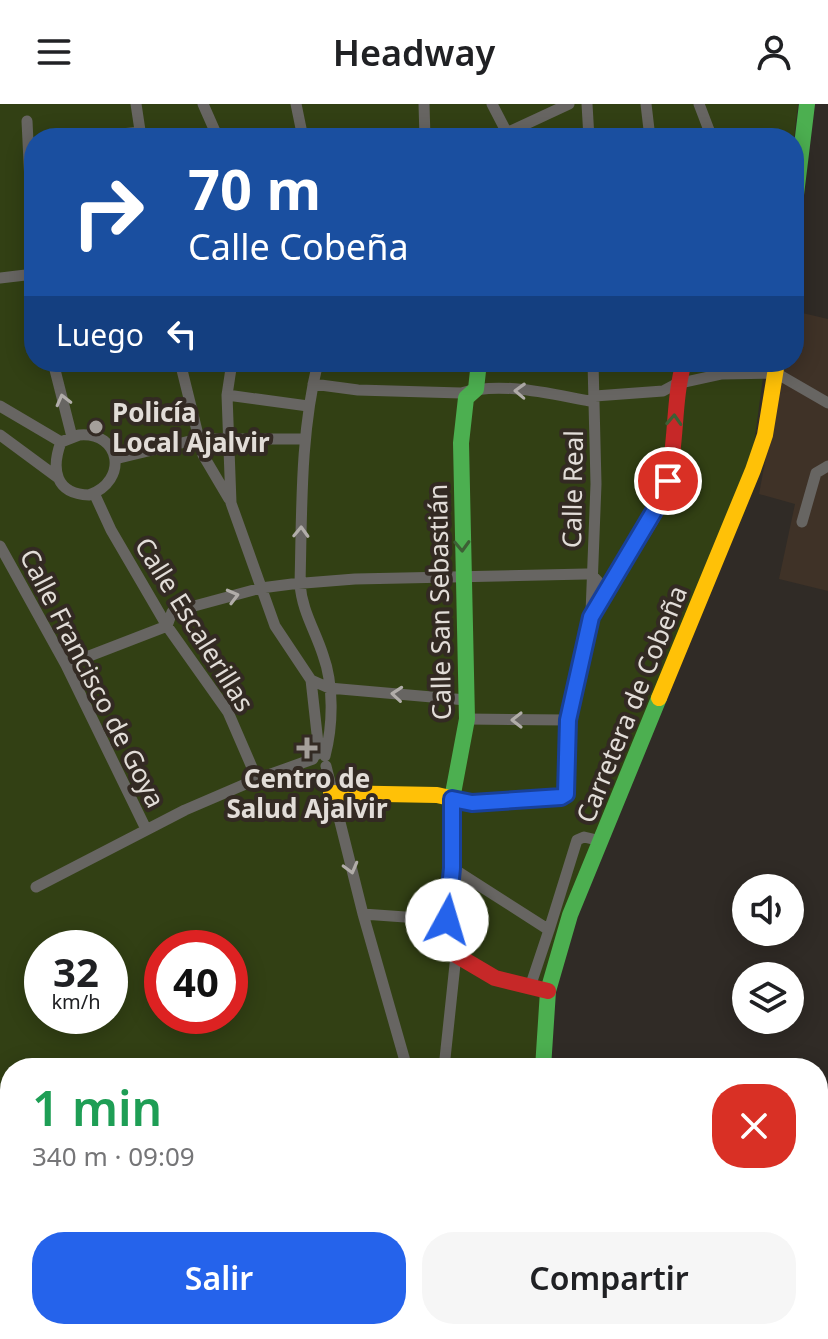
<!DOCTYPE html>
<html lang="es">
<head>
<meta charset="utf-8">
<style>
	:root { --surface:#fff; --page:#f6f6f6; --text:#202124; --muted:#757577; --accent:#2563eb }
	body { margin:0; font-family:"Noto Sans",sans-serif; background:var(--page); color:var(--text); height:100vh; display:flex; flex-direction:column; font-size:30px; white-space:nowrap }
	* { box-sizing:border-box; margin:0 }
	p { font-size:26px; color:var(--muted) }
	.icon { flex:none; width:44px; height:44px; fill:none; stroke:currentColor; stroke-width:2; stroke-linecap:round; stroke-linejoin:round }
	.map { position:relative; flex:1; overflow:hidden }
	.details { position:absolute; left:0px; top:954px; width:828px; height:282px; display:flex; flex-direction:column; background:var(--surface); border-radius:32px 32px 0 0; box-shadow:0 4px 20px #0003 }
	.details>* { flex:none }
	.hud { position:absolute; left:24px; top:24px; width:780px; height:244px; border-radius:32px; box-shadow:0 4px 20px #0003; background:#1a4fa0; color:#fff; overflow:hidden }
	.controls { position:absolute; left:732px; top:770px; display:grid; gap:16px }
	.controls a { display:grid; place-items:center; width:72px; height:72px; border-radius:50%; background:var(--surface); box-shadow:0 4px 20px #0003; font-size:40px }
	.speed { position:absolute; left:24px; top:826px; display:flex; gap:16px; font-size:40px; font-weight:700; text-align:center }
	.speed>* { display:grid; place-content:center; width:104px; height:104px; border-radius:50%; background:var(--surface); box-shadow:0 4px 20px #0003; line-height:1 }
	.speed small { font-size:20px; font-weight:400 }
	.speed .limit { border:12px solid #d22; background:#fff; color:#111 }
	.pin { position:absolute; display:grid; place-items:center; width:68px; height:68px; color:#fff; margin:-34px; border:4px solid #fff; border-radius:50%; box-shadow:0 2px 8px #0007 }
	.me { position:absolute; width:88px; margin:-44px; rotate:6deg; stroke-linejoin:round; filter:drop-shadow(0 0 6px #0008) }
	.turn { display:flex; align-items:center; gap:28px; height:168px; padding:0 32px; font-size:36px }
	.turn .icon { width:104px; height:104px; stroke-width:2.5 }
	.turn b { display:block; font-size:56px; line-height:68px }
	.then { display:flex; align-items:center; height:76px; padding:0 32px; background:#0003; gap:16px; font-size:30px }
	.round { display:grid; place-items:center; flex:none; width:84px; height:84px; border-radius:32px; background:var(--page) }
	.summary { display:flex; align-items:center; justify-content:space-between; height:136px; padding:0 32px }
	h1 { font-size:48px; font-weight:600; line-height:60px; color:#1e9e55 }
	.cta { display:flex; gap:16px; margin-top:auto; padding:16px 32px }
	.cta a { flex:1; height:92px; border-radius:32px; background:var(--accent); color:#fff; font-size:32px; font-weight:600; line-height:92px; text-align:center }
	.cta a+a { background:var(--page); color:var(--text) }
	header { display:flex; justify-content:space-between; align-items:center; height:104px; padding:0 32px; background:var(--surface); font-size:36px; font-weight:600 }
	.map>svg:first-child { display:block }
	.built { fill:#3f3227 }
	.green { fill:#324014; fill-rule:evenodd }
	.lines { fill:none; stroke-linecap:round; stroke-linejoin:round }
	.street { stroke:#676562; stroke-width:11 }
	.fast { stroke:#4caf50; stroke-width:16 }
	.slow { stroke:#ffc107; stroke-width:16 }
	.jam { stroke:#c62828; stroke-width:16 }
	.oneway { stroke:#b1ada9 }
	.oneway2 { stroke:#3d5f35 }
	.route-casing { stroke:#184099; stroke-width:20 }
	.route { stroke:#2563eb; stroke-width:14 }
	.poi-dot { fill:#a49f9a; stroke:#332a23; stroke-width:3 }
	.labels { text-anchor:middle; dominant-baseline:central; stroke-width:8; stroke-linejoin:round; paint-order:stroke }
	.poi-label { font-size:26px; font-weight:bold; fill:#e2ddd8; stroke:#332a23; text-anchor:start }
	.street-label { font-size:26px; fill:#e2ddd8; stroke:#332a23 }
</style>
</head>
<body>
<header><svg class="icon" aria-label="menu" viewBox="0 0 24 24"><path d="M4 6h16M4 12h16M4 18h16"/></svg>Headway<svg class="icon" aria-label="person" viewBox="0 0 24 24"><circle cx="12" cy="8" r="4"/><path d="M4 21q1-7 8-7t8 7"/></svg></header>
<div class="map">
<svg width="828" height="1235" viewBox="0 0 828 1235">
	<rect width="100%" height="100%" fill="#302b26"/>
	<path class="built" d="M794,207l34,8v272l-49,-12 16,-75 -36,-10 25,-132h10z"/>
	<path class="green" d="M0,0h798l-4,34h-760v224h731l-20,149 -94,214 -98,238 -6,105h-537v262h521v9h-531zM42,844h68v68h-68zM162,844h68v68h-68z"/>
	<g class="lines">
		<path class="street" d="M136,0l5,33
			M203,0l15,34
			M296,0l7,34
			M424,0l1,34
			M492,0l15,29
			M587,0l2,34
			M646,0l4,34
			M699,0l13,34
			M27,17l7,143
			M82,34l59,-6
			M496,34l73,-34
			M0,174l34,-4
			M53,258l19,75
			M180,258l23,93 26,44
			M232,258l-5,33 4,108 44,123 36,54 18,8 137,12
			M318,258c-18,73 -16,147 -18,222 2,27 15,46 23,71 11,30 10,71 2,101
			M313,280l45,6 103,3c41,-12 89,1 129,8l5,-5 68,-5 13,-7 46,-10 54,-1 52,30
			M227,291l81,11
			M0,302l61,36
			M0,331l57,42
			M79,331c42,-4 50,46 10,60 -34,-1 -38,-26 -28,-53z
			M115,355l83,-20h106
			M94,389l17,37 56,96 61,86 29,67
			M802,418l14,-49 12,-7
			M0,442l66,119 80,164
			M591,509l5,-129 -3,-122
			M66,561l101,-39 5,-14 89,-24 31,-4 63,-5 231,-5h5l16,17
			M311,576l7,63 -2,12
			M467,615l101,1
			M326,662l37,148 44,154
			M452,764l97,62 28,-90 7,-3 17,4
			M36,783l149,-77 72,-31 56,-20
			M363,810l84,6
			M530,883l19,-57
			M444,964l12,-113
			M415,1235l1,-9"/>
		<path class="fast" d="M794,107l13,-107
			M450,784l2,-89 15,-80 -6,-276 5,-45 10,-9 3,-27
			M543,964l5,-77 22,-76 89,-217"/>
		<path class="slow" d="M659,594l94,-228 12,-35 12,-73
			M331,689l106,2 35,8 89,-6 5,-3 2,-74 23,-103 27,-46
			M528,1235l1,-9"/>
		<path class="jam" d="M618,467c17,-28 43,-60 50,-92 9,-39 5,-79 16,-117
			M450,784l-3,32 9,35 39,23 53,13"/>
	</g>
	<defs><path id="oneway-chevron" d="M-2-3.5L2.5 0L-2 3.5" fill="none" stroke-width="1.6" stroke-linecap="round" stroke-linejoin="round" transform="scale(2)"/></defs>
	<g class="oneway">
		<use href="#oneway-chevron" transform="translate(520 287) rotate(-178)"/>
		<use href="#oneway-chevron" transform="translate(63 296) rotate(-104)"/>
		<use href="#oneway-chevron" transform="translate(301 428) rotate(-88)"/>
		<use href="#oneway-chevron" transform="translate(233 492) rotate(-15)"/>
		<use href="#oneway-chevron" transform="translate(397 590) rotate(-175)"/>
		<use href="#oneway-chevron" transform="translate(517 616) rotate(-180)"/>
		<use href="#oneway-chevron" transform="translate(351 764) rotate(75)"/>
	</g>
	<g class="oneway2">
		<use href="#oneway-chevron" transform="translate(674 316) rotate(-87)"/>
		<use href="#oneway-chevron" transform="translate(462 442) rotate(88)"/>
	</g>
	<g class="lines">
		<g class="route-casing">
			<path id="route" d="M447,816l5,-52v-69l20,4 89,-6 5,-3 2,-74 23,-103 72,-121 5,-15"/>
		</g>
		<use href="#route" class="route"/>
	</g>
	<g class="poi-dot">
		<circle cx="96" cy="323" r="8"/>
		<path d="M303 632h8v8h8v8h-8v8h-8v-8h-8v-8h8z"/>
	</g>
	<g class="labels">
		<g class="poi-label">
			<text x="112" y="308">Policía<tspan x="112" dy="30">Local Ajalvir</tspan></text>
			<text x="307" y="674" text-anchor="middle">Centro de<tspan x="307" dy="30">Salud Ajalvir</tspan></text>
		</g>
		<g class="street-label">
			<text transform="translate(572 385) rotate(-89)">Calle Real</text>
			<text transform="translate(439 498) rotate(-91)">Calle San Sebastián</text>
			<text transform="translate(195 520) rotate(58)">Calle Escalerillas</text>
			<text transform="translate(93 574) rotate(63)">Calle Francisco de Goya</text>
			<text transform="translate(631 600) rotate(-68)">Carretera de Cobeña</text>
		</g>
	</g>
</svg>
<div class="controls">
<a><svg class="icon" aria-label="sound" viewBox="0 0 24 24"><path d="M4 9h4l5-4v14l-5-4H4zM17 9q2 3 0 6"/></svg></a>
<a><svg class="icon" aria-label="layers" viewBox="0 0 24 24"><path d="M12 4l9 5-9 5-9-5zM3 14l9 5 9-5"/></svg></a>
</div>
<div class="speed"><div>32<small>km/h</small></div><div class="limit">40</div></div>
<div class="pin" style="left:668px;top:377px;background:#d93025"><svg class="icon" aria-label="arrive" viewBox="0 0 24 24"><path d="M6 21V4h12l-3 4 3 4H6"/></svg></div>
<svg class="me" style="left:447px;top:816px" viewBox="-20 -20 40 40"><circle r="19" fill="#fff"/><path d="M0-13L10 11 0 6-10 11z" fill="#2563eb"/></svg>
<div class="hud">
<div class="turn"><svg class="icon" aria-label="right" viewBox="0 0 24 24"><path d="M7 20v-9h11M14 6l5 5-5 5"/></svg><div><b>70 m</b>Calle Cobeña</div></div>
<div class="then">Luego<svg class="icon" aria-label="left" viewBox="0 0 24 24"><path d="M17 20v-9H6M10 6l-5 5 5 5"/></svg></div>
</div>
<section class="details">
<div class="summary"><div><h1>1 min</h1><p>340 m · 09:09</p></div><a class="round" style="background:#d93025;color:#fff"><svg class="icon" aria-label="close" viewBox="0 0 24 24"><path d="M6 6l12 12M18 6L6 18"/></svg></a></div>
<div class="cta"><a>Salir</a><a>Compartir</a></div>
</section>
</div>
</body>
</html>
